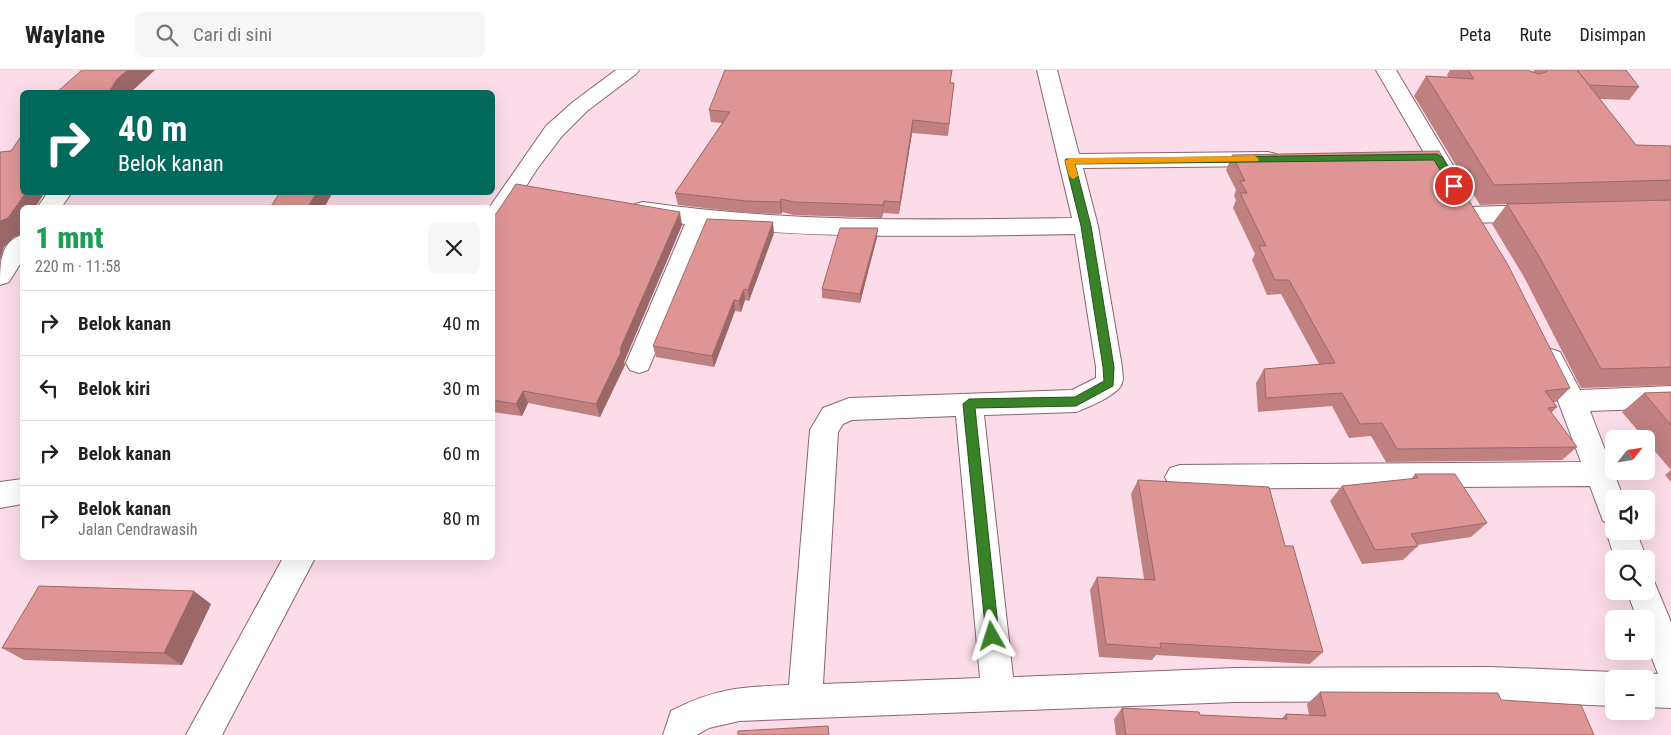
<!DOCTYPE html>
<html lang="id">
<head>
<meta charset="utf-8">
<style>
	:root { --surface:#fff; --page:#f6f6f6; --text:#222; --muted:#767676; --line:#e0e0e0 }
	body { margin:0; font-family:"Roboto Condensed",sans-serif; background:var(--page); color:var(--text); height:100vh; display:flex; flex-direction:column; font-size:19px; white-space:nowrap }
	* { box-sizing:border-box; margin:0 }
	p { font-size:16px; color:var(--muted) }
	.icon { flex:none; width:28px; height:28px; fill:none; stroke:currentColor; stroke-width:2; stroke-linecap:round; stroke-linejoin:round }
	.map { position:relative; flex:1; overflow:hidden }
	.side { position:absolute; left:20px; top:135px; width:475px; height:355px; display:flex; flex-direction:column; background:var(--surface); border-radius:8px; box-shadow:0 5px 20px #0002 }
	.side>* { flex:none }
	.banner { position:absolute; left:20px; top:20px; width:475px; height:105px; border-radius:8px; box-shadow:0 5px 20px #0002; background:#00695c; color:#fff; overflow:hidden }
	.needle { width:32px; rotate:60deg }
	.tools { position:absolute; left:1605px; top:360px; display:grid; gap:10px }
	.tools a { display:grid; place-items:center; width:50px; height:50px; border-radius:8px; background:var(--surface); box-shadow:0 5px 20px #0002; font-size:25px }
	.pin { position:absolute; display:grid; place-items:center; width:42px; height:42px; color:#fff; margin:-21px; border:2px solid #fff; border-radius:50%; box-shadow:0 1px 5px #0007 }
	.me { position:absolute; width:55px; margin:-28px; rotate:354deg; stroke-linejoin:round; filter:drop-shadow(0 0 4px #0008) }
	.turn { display:flex; align-items:center; gap:18px; height:105px; padding:0 15px; font-size:22px }
	.turn .icon { width:65px; height:65px; stroke-width:2.5 }
	.turn b { display:block; font-size:35px; line-height:42px }
	.round { display:grid; place-items:center; flex:none; width:52px; height:52px; border-radius:8px; background:var(--page) }
	.headline { display:flex; align-items:center; justify-content:space-between; height:85px; padding:0 15px }
	h1 { font-size:30px; font-weight:800; line-height:38px; color:#1e9e55 }
	ul { padding:0; list-style:none }
	li { display:flex; align-items:center; gap:15px; height:65px; padding:0 15px; border-top:1px solid var(--line) }
	li div { flex:1 }
	li b { display:block; font-size:19px }
	li em { font-style:normal }
	header { display:flex; align-items:center; gap:30px; box-sizing:border-box; height:70px; padding:0 25px; background:var(--surface); border-bottom:1px solid var(--line) }
	header strong { font-size:24px }
	nav { display:flex; gap:28px; margin-inline-start:auto; font-size:18px }
	.search { width:350px; height:45px; background:var(--page); display:flex; align-items:center; gap:12px; box-sizing:border-box; padding:0 18px; border-radius:8px; color:var(--muted); font-size:19px }
	.map>svg:first-child { display:block }
	.lines { fill:none; stroke-linecap:round; stroke-linejoin:round }
	.minor-casing { stroke:#876574; stroke-width:2 }
	.minor { fill:#fff; fill-rule:evenodd }
	.wall { fill:#bf807f }
	.shaded-wall { fill:#9b6868 }
	.building { fill:#de9594; stroke:#9b6868 }
	.route { fill:#3a8228; stroke:#26541a }
	.slow { fill:#f59e0b }
</style>
</head>
<body>
<header>
<strong>Waylane</strong>
<div class="search"><svg class="icon" aria-label="search" viewBox="0 0 24 24"><circle cx="10" cy="10" r="6"/><path d="M15 15l6 6"/></svg>Cari di sini</div>
<nav><a>Peta</a><a>Rute</a><a>Disimpan</a></nav>
</header>
<div class="map">
<svg width="1671" height="665" viewBox="0 0 1671 665">
	<rect width="100%" height="100%" fill="#fcdce9"/>
	<g class="lines">
		<g class="minor-casing">
			<path id="minor" d="M616,0h23l-3,4 -49,37 -25,25 -25,33 -37,58 -8,2v-21h-3l57,-82 27,-24z
				M1037,0h20l22,84 189,-2 8,2 3,5 -3,5 -8,2 -185,2 15,58 24,141c0,5 2,11 0,16 -2,11 -35,25 -46,29l-92,3 29,262 222,-9 255,-1 124,5 13,7h-13v27l-124,-5 -255,1 -496,19 -30,7 -12,7h-34l8,-24c44,-23 70,-24 118,-26l21,-255 13,-22 26,-10 223,-8 24,-12v-11l-21,-133c-122,2 -245,5 -367,-7l-60,143 -9,3 -9,-3 -4,-7 59,-139 -50,-8 -4,-6 4,-6 8,-2c144,21 285,18 429,16zM956,346l24,262 -157,6 15,-252 5,-8 9,-4z
				M1376,0h20l68,114 -3,5 -8,2 -8,-2z
				M48,122h24l-11,16h-24z
				M1537,135l8,2 4,6 -4,6 -8,2 -66,2 -8,-2 -4,-6 4,-6 8,-2z
				M22,165v26l-13,21 -9,3c0,-20 0,-44 22,-50z
				M1551,279l9,3 20,38 91,-4v22l-81,3 34,88h-10v32h22l11,28 -1,1 -31,-1 -9,-28 3,-8 -6,-2 -13,-35 -410,3 -10,-3 -5,-9 5,-9 10,-3 401,-3 -23,-61 -20,-42 4,-7z
				M22,409v25l-22,4v-26z
				M283,488h32l-93,177h-36z
				M1646,508l8,3 17,41v86l-25,-1v-28h-12l12,-6 12,1 -12,-31v-24h-9l-10,-28h19z"/>
		</g>
		<use href="#minor" class="minor"/>
	</g>
	<path class="wall" d="M1450,0h78l5,2 1,-2h92l13,17 -10,13 -29,-1 36,46 35,1v239l-90,3 -57,-111 -32,-53 15,-20 -27,1 -66,-109 12,-20 22,1 -1,-2z
		M950,13h4l-6,53 -36,-3 -13,81 -16,-1 -1,5 -88,-3 -12,-3 -1,2 -34,-1 -69,-8 -3,-12 47,-70 -11,-1 -2,-12z
		M1232,85l338,233 -14,14h-3l4,5 -6,6 26,34 -15,13 -176,2 -15,-26 -22,2 -17,-32 -74,6 -2,-29 8,-14 55,-5 -38,-70 -14,1 -15,-35 3,-6 -22,-46 3,-8 -2,-4 2,-6 -10,-20z
		M492,145l190,10 -58,137 1,3 -25,52 -72,-14 -6,13 -30,-4z
		M774,163l-25,68 -4,-1 -4,12 -6,-1 -21,56 -58,-10 -3,-11z
		M877,167l-17,66 -38,-5v-9z
		M1671,322v90l-6,-7 6,-5 -25,-29v-2h-1l-23,-27 22,-19z
		M1415,404l72,49 -16,14 -54,8 1,1 -15,14 -41,4 -32,-63 12,-15 69,-7z
		M1138,410l147,66 38,106 -13,12 -154,-9 -4,5 -53,-3 -9,-67 7,-13 47,2 -13,-85z
		M211,534l-29,61 -158,-5 -22,-12z
		M1320,622l181,8 93,35h-478l-2,-16 8,-11 78,7 81,4 5,-5 23,1 -2,-11z"/>
	<path class="shaded-wall" d="M128,0h27l-24,22h-22l8,-13z
		M913,50l-1,13 -13,81 1,-12z
		M22,120v2h23l-9,14 1,2h-15v26l-8,3 -10,10 -4,14v-40z
		M317,122h16l-9,16h-17z
		M781,129l1,13 -1,2 -1,-12z
		M884,131l-1,12 -1,5 1,-13z
		M680,142l2,13 -58,137 -4,-13z
		M773,152l1,11 -25,68 -1,-11z
		M878,158l-1,9 -17,66v-9z
		M744,219l1,11 -4,12 -2,-11z
		M734,230l1,11 -21,56 -2,-11z
		M621,282l4,13 -25,52 -4,-13z
		M523,321l5,12 -6,13 -6,-12z
		M194,521l17,13 -29,61 -18,-12z"/>
	<path class="building" d="M82,0h46l-11,9 -8,13h-52z
		M725,0h227l-2,13h4l-5,41 -36,-4 -13,82 -16,-1 -1,4 -89,-3 -13,-3 -1,3 -34,-1 -71,-8 55,-81 -21,-2z
		M1468,0h60l1,1 10,3 7,-2 2,-2h29l59,75 35,1v34l-177,5 -68,-109 48,3z
		M1577,0h49l13,17 -50,-2z
		M22,65v55l-1,1 1,3h3l-17,24 -8,3v-69l11,-1z
		M1439,81l69,114 62,123 -25,3 12,16 -9,1 29,39 -180,2 -15,-26 -22,1 -18,-31 -76,5 -2,-29 71,-6 -46,-83h-14l-16,-34h7l-26,-53h7l-7,-12h5l-13,-26z
		M516,114l164,28 -60,137 1,3 -25,52 -73,-13 -7,13 -24,-4v-185l4,-1z
		M280,122h37l-10,16h-37z
		M1671,130v167l-70,2 -61,-111 -33,-54z
		M707,149l66,3 -25,68 -4,-1 -5,12 -5,-1 -22,56 -59,-10z
		M840,158h38l-18,66 -38,-5z
		M1671,322v33l-27,-32z
		M1415,404h40l32,49 -76,11 7,12 -43,4 -33,-64 76,-8z
		M1138,410l131,7 16,59h8l30,106 -163,-9 1,5 -55,-4 -9,-67 58,3z
		M39,516l155,5 -30,62 -162,-5z
		M1320,622l178,1 3,7 80,5 13,30h-468l-4,-27 77,4 1,3 87,4 -1,-5 40,2z
		M828,656l1,9h-91v-4z"/>
	<path class="route" d="M1437,84l5,3 17,29 -2,2h-6l-17,-28 -359,4 16,62 23,141 -1,19 -37,20 -101,2 24,228 -2,4 -5,2 -4,-2 -2,-4 -23,-232 6,-5 106,-2 29,-16 -1,-14 -22,-141 -16,-65 1,-2z"/>
	<path class="slow" d="M1255,86l4,3 -1,2 -183,3 3,12 -5,3 -4,-3 -4,-15 5,-3z"/>
</svg>
<div class="tools">
<a><svg class="needle" viewBox="-14 -14 28 28"><path d="M0-13l5 13h-10z" fill="#e53935"/><path d="M0 13l5-13h-10z" fill="#767676"/></svg></a>
<a><svg class="icon" aria-label="sound" viewBox="0 0 24 24"><path d="M4 9h4l5-4v14l-5-4H4zM17 9q2 3 0 6"/></svg></a>
<a><svg class="icon" aria-label="search" viewBox="0 0 24 24"><circle cx="10" cy="10" r="6"/><path d="M15 15l6 6"/></svg></a>
<a>+</a>
<a>−</a>
</div>
<div class="pin" style="left:1454px;top:116px;background:#d93025"><svg class="icon" aria-label="arrive" viewBox="0 0 24 24"><path d="M6 21V4h12l-3 4 3 4H6"/></svg></div>
<svg class="me" style="left:992px;top:566px" viewBox="-20 -20 40 40"><path d="M0-17L14 15 0 8-14 15z" fill="#3a8228" stroke="#fff" stroke-width="4"/></svg>
<div class="banner">
<div class="turn"><svg class="icon" aria-label="right" viewBox="0 0 24 24"><path d="M7 20v-9h11M14 6l5 5-5 5"/></svg><div><b>40 m</b>Belok kanan</div></div>
</div>
<section class="side">
<div class="headline"><div><h1>1 mnt</h1><p>220 m · 11:58</p></div><a class="round"><svg class="icon" aria-label="close" viewBox="0 0 24 24"><path d="M6 6l12 12M18 6L6 18"/></svg></a></div>
<ul>
<li><svg class="icon" aria-label="right" viewBox="0 0 24 24"><path d="M7 20v-9h11M14 6l5 5-5 5"/></svg><div><b>Belok kanan</b></div><em>40 m</em></li>
<li><svg class="icon" aria-label="left" viewBox="0 0 24 24"><path d="M17 20v-9H6M10 6l-5 5 5 5"/></svg><div><b>Belok kiri</b></div><em>30 m</em></li>
<li><svg class="icon" aria-label="right" viewBox="0 0 24 24"><path d="M7 20v-9h11M14 6l5 5-5 5"/></svg><div><b>Belok kanan</b></div><em>60 m</em></li>
<li><svg class="icon" aria-label="right" viewBox="0 0 24 24"><path d="M7 20v-9h11M14 6l5 5-5 5"/></svg><div><b>Belok kanan</b><p>Jalan Cendrawasih</p></div><em>80 m</em></li>
</ul>
</section>
</div>
</body>
</html>
